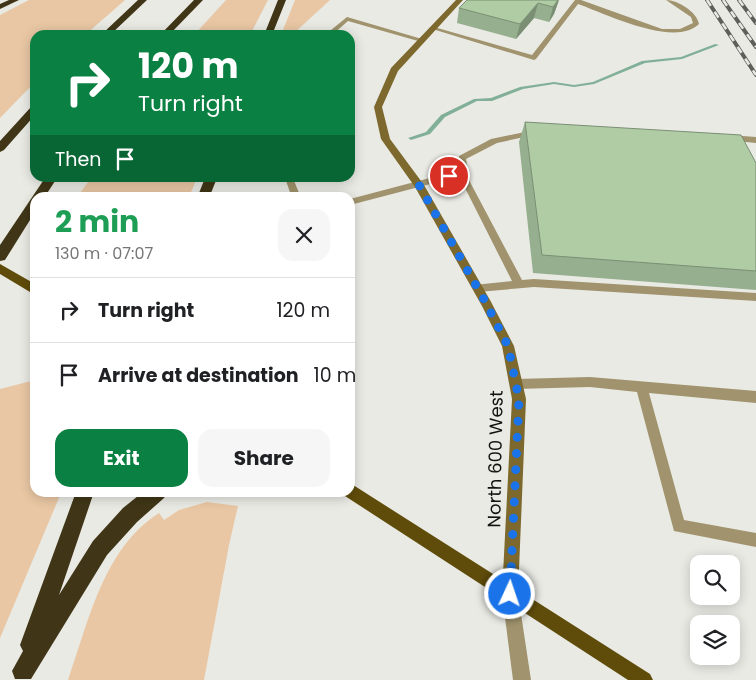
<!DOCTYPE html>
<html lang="en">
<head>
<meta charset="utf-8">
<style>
	:root { --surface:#fff; --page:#f6f6f6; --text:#202124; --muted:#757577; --line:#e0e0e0; --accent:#0b8043 }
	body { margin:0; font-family:Poppins,sans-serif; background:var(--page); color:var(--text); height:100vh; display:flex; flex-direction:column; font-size:19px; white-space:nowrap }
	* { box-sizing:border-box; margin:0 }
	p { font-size:16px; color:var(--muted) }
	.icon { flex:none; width:28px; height:28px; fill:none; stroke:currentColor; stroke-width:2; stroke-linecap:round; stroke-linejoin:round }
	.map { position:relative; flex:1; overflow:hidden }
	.panel { position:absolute; left:30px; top:192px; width:325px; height:305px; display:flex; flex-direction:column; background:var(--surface); border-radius:15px; box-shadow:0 2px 12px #0003 }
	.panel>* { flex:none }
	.guide { position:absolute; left:30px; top:30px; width:325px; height:152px; border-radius:15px; box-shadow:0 2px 12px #0003; background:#0b8043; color:#fff; overflow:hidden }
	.buttons { position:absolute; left:690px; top:555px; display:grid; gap:10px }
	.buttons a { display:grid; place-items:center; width:50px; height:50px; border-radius:10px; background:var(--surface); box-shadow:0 2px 12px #0003; font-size:25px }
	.pin { position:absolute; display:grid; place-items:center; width:42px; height:42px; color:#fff; margin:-21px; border:2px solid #fff; border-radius:50%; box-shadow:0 1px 5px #0007 }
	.me { position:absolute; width:55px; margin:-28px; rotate:3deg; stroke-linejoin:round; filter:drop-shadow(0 0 4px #0008) }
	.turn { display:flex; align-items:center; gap:18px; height:105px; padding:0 25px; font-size:22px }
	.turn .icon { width:65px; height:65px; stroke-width:2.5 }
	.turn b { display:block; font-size:35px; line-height:42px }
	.then { display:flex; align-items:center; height:48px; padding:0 25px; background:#0003; gap:10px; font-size:19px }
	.round { display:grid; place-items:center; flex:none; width:52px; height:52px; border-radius:15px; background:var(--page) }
	.overview { display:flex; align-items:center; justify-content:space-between; height:85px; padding:0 25px }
	h1 { font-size:30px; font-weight:700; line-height:38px; color:#1e9e55 }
	.primary-button { display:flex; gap:10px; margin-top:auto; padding:10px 25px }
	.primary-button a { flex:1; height:58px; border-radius:15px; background:var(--accent); color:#fff; font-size:20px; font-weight:700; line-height:58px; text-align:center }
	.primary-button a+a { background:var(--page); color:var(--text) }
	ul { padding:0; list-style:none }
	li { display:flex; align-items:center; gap:15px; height:65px; padding:0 25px; border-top:1px solid var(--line) }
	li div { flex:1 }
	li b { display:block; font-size:19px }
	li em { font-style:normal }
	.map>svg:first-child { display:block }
	.green { fill:#e9c7a4 }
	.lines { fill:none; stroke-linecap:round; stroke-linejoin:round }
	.stream { fill:#81af97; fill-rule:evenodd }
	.lane { fill:#a0936d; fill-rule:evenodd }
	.street { fill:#a0936d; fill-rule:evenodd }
	.secondary { fill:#7d692d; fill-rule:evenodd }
	.primary { fill:#604c0a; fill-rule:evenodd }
	.highway { fill:#403617; fill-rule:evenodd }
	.rail-casing { stroke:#5e5f5b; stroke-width:4 }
	.rail { stroke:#e9eae4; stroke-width:2.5; stroke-dasharray:7; stroke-linecap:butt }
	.wall { fill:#96af8e }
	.shaded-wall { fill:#7a8f74 }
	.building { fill:#afcca5; stroke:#7a8f74 }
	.route { stroke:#1a73e8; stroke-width:9; stroke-dasharray:0 16.2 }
	.labels { text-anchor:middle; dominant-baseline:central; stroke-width:5; stroke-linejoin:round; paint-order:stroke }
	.street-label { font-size:18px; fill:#11110f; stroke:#e9eae4 }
</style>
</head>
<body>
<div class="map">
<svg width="756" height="680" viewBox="0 0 756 680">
	<rect width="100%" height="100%" fill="#e9eae4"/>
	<path class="green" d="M29,0h96l-40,35h-50v47l-35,36v-103z
		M226,0h42l-18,35h-56z
		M295,0h35l-38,35h-11z
		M91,178h106l-8,19h-112z
		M35,380v112l26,1 -61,145v-249z
		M207,502l31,4 -9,39 -25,135h-136c21,-59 35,-131 91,-167l5,7 15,-10z"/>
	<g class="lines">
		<path class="stream" d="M715,44l4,1 -37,14 -37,4 -51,21 -20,3 -20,-3 -31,5 -31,12h-15l-32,16 -15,17 -19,6 -3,-2 18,-6 15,-17 33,-16 17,-1 29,-11 34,-5 20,3 19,-3 49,-21 39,-4z"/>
		<path class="lane" d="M575,0h6l81,29h18l13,-6 -2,-6 -25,-17c12,0 31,12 33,24 -24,24 -93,-10 -121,-20l-42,55 -2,1 -105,-32 5,-1 98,28z
			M347,17l75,22 1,1 -5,1 -70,-20 -16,14h-7z
			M535,130h3v4l-41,9 -31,16 4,23 52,98 12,-1 222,14v8l-222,-14 -56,5 -5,-4 1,-3 38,-4 -50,-99 -1,-6 -111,29v-6l110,-29 -1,-14 32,-17z
			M729,135l27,2v6l-30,-3v-4z
			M285,178h8l8,20h-9z
			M590,377l166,14v12l-107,-10 35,127 72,13v14l-82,-16 -37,-139 -47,-5 -74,2 -4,-1 -2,-4 2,-4 4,-1z"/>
		<path class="street" d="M510,586l6,2 2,6 13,86h-18l-11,-86 2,-6z"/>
		<path class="secondary" d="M456,0h7l-65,71 -16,36 8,32 34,46 66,115 24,46 12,53 -8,195 -2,6 -6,2 -6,-2 -2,-6 10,-195 -10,-53 -20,-40 -67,-119 -34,-48 -7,-32 17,-39z"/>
		<path class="primary" d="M0,264l35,20v11l-35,-21z
			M350,483l300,191 3,6h-25l-283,-184 -2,-4h7z"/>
		<path class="highway" d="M9,0h10l-19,9v-5z
			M138,0h9l-37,35h-9z
			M194,0h9l-34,35h-9z
			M278,0h8l-14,35h-8z
			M35,106v9l-31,35 -4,2v-11l31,-34z
			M45,178h12l-13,20h-9v14l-30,48 -5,1v-16z
			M205,178h12l-8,20h-12z
			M76,492h18l-35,103 34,-54 30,-33 20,-16h24l-3,6 -27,24 -30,33 -76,124h-16l-3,-8 11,-20 -3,-6z"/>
		<g class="rail-casing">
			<path id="rail" d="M707,0l49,75
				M723,0l33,47
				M739,0l17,23"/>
		</g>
		<use href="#rail" class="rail"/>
	</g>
	<path class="wall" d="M559,0l-5,14 -5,8 -15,-4 -18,21 -59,-16 2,-15z
		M525,122l231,41v127l-223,-17 -14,-131z"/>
	<path class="shaded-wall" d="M559,0l-5,14 -5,8 4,-15z
		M538,3l-4,15 -18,21 4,-15z"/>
	<path class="building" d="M467,0h91l-5,7 -15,-4 -18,21 -61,-16z
		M525,122l216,13 15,28v108l-214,-16z"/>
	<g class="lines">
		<path class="route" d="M449,176l-30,9 67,118 22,43 11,53 -9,195"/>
	</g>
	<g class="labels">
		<g class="street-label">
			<text transform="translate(495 459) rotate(-89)">North 600 West</text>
		</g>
	</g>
</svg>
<div class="buttons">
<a><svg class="icon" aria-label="search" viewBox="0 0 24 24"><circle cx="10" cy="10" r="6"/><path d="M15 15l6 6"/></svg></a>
<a><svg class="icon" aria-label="layers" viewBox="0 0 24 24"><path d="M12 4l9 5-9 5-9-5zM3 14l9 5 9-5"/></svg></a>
</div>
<div class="pin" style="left:449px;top:176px;background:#d93025"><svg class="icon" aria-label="arrive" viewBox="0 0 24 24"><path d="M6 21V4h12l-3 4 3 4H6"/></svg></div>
<svg class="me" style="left:510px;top:594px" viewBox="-20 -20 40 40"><circle r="17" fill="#1a73e8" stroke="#fff" stroke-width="3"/><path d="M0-11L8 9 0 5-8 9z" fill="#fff"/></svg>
<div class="guide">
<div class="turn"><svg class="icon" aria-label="right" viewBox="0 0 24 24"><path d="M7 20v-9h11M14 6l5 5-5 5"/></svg><div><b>120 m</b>Turn right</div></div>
<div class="then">Then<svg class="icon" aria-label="arrive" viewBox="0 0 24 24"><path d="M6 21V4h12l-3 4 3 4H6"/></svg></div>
</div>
<section class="panel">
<div class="overview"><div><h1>2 min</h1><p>130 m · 07:07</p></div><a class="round"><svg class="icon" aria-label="close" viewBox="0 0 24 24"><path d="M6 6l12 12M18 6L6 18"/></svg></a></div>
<ul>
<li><svg class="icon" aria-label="right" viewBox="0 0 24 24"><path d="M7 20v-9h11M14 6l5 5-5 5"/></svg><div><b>Turn right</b></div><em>120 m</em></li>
<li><svg class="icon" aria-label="arrive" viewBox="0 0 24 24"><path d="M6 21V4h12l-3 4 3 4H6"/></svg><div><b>Arrive at destination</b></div><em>10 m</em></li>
</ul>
<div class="primary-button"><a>Exit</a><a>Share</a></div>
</section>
</div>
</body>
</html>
